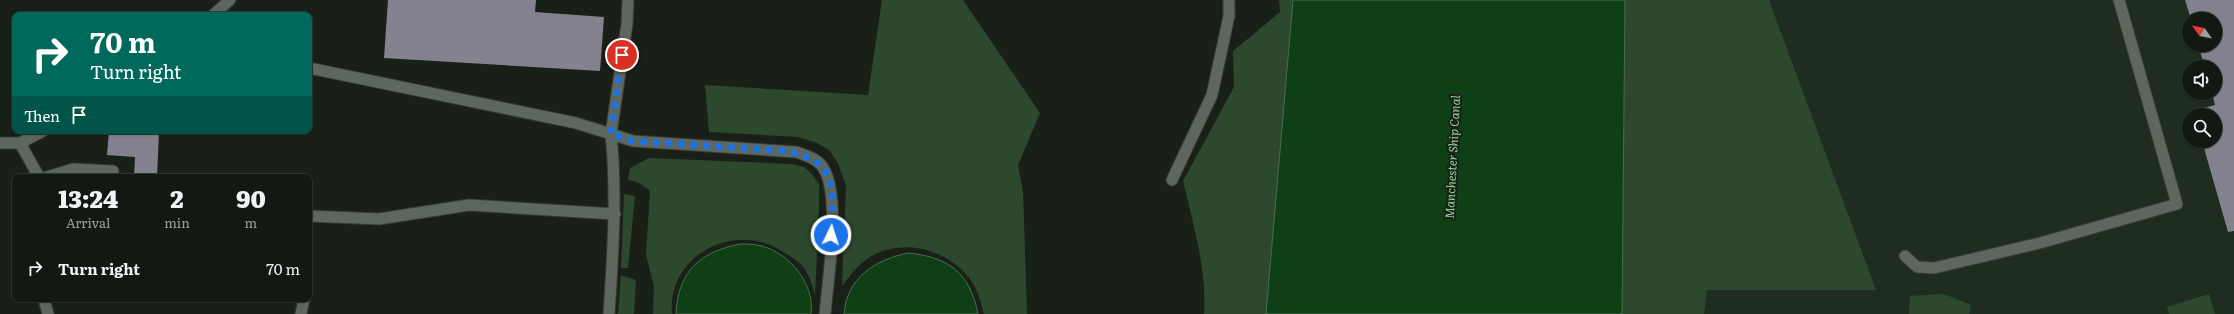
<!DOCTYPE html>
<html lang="en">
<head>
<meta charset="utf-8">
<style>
	:root { --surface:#121812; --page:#1b211b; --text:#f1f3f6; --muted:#9ca09f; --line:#313732 }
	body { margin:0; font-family:Literata,serif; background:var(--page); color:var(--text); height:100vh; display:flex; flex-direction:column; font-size:15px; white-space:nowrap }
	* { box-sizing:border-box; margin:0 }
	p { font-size:13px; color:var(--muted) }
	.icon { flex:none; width:22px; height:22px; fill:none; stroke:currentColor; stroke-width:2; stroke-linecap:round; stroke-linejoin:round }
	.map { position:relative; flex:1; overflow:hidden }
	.details { position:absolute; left:12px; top:174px; width:300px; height:128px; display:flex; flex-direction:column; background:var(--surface); border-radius:8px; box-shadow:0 1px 3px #0004,0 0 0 1px var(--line) }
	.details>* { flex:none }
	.top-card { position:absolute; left:12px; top:12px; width:300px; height:122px; border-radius:8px; box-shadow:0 1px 3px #0004,0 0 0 1px var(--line); background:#00695c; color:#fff; overflow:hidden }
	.needle { width:26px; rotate:303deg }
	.fabs { position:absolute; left:2182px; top:12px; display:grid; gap:8px }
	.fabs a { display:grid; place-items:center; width:40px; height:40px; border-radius:50%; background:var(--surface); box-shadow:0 1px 3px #0004,0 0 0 1px var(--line); font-size:20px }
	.pin { position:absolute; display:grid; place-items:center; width:34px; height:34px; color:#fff; margin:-17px; border:2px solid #fff; border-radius:50%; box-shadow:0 1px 4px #0007 }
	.me { position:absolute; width:44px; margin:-22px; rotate:4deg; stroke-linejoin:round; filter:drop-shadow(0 0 3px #0008) }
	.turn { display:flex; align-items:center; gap:14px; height:84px; padding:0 12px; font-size:18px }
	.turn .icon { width:52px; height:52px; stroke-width:2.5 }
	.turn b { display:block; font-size:28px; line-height:34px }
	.then { display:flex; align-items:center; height:38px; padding:0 12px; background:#0003; gap:8px; font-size:15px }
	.eta { display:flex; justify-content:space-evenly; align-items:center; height:68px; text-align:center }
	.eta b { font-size:24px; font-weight:800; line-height:28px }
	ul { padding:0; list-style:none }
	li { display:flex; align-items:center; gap:12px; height:52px; padding:0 12px }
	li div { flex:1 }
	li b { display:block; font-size:15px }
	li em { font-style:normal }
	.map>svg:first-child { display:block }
	.built { fill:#1f2c20; fill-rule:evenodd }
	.green { fill:#2c492d }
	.water { fill:#0f3f15; stroke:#4b6e4f }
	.building { fill:#84828e }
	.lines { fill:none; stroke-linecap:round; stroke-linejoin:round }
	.service-casing { stroke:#373c37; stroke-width:13 }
	.minor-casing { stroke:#373c37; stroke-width:13 }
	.service { stroke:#5e675e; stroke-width:11 }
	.minor { stroke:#5e675e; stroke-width:11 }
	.route { stroke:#1a73e8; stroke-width:7; stroke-dasharray:0 12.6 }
	.labels { text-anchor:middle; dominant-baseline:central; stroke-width:4; stroke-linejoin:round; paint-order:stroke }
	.water-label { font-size:12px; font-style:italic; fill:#90d693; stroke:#182018 }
</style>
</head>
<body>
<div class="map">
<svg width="2234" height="314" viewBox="0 0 2234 314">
	<rect width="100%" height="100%" fill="#182018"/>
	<path class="built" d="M1625,0h609v314h-612zM2189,19h26v26h-26zM2189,67h26v26h-26zM2189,115h26v26h-26z"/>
	<path class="green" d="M882,0h81l77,113 -22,52 5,27 4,122h-43c-3,-10 -5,-20 -10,-29 -21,-35 -72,-50 -107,-26 -11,8 -17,17 -25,27l4,-100 -8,-23 -9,-13 -12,-7 -19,-6 -89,-5 -4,-47 163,10z
		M1279,0h14l-27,314h-62c3,-45 -11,-90 -21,-133l51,-94 -1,-36 47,-39z
		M1625,0h144l107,290h-169l-3,24h-82z
		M649,158l144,6 11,3 7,6 8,11v25l-4,87c-2,-7 -4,-16 -8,-23 -4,-9 -14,-15 -22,-20 -48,-34 -118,1 -113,61h-19l1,-28 -8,-31 4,-64 -11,-8 -11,-3 2,-12z
		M624,194l11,2 -7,72h-7z
		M621,275l15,5 -2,34h-16z
		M1944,294l27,11 -2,9h-60l1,-18z
		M2209,294l6,20h-46l-2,-7z"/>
	<path class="water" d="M1293,0h332l-3,314h-356z
		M740,244c7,0 15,0 22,2 28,8 53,38 49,68h-135c2,-43 24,-62 64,-70z
		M908,253c41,4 62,20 70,61h-134c3,-37 31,-54 64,-61z"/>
	<path class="building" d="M388,0h148l-1,12 69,5 -4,54 -216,-13z
		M2185,0h49v231l-6,1 -26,-91h13v-26h-21l-1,-4 22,-6 -3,-12h3v-26h-10l-7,-22h17v-26h-24z
		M109,131h50l-2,46h-23l1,-20 -28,-2z"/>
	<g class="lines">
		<g class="service-casing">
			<path id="service" d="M628,0l-1,24 -16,110 22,7 163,11c9,3 20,6 26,14 20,27 6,113 3,148
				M213,15l17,-15
				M309,68l267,55 35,11c6,60 2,119 -2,180
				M0,143h20l23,-12
				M20,143l19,34
				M47,177l26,-8 40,2
				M1172,180l40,-85 17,-79
				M309,216l70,3 90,-14 146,9
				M1905,256l12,11 17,1 106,-25 137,-39 -58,-204
				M44,299l4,15
				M301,314l3,-15"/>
		</g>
		<g class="minor-casing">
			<path id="minor" d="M1229,16v-16"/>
		</g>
		<use href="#service" class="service"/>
		<use href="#minor" class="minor"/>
	</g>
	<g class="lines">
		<path class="route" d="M622,55l-11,79 22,7 142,9c60,6 60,31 56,85"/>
	</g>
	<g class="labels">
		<g class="water-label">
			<text transform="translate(1452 157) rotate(-87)">Manchester Ship Canal</text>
		</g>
	</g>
</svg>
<div class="fabs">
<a><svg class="needle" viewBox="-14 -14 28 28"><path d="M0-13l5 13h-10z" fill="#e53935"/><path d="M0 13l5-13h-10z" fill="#9ca09f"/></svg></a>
<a><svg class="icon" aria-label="sound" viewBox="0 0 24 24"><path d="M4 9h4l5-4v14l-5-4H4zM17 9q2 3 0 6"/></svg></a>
<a><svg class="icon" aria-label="search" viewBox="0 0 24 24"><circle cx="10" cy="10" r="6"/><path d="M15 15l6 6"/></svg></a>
</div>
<div class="pin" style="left:622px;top:55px;background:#d93025"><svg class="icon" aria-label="arrive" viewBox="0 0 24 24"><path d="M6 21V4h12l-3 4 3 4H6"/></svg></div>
<svg class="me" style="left:831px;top:235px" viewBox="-20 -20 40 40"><circle r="17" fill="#1a73e8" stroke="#fff" stroke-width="3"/><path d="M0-11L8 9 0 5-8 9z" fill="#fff"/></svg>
<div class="top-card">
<div class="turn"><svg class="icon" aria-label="right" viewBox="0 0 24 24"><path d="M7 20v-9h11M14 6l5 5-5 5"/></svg><div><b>70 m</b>Turn right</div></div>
<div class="then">Then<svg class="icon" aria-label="arrive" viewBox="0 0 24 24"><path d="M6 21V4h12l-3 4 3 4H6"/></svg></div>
</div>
<section class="details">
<div class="eta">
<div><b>13:24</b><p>Arrival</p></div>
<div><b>2</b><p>min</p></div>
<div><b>90</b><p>m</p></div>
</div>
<ul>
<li><svg class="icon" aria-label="right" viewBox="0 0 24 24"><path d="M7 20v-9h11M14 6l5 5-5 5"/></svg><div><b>Turn right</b></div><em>70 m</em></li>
</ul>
</section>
</div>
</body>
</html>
